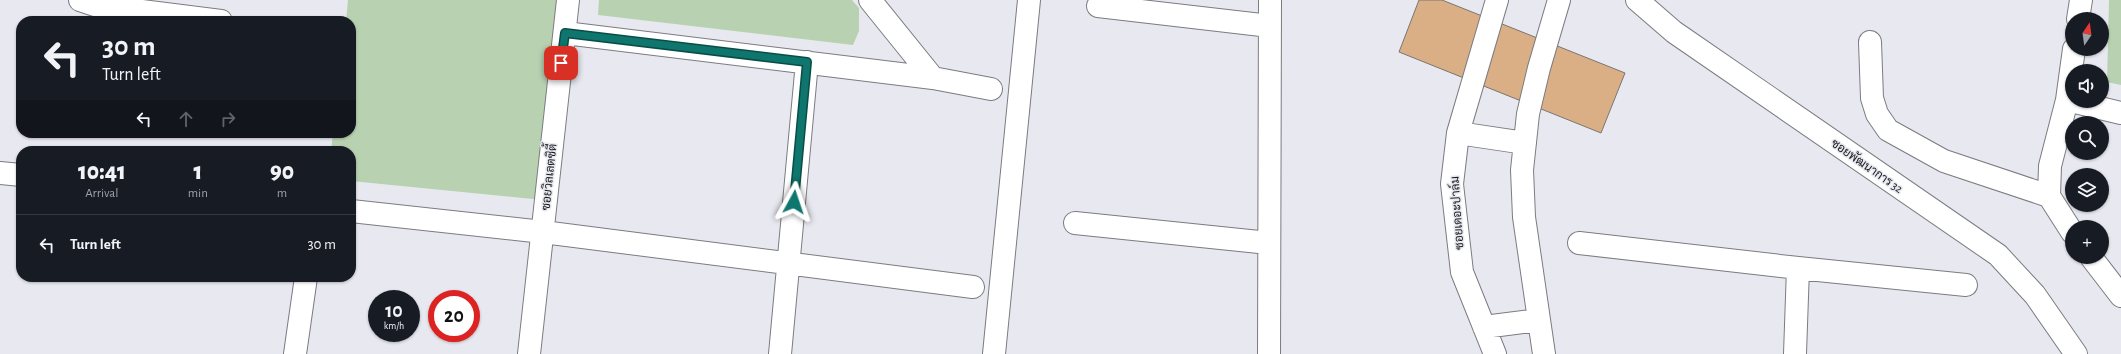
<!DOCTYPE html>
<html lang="en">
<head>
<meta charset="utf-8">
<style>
	:root { --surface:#171b24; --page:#20242c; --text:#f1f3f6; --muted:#9ea1a6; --line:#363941 }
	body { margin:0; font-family:"Alegreya Sans",Sarabun,sans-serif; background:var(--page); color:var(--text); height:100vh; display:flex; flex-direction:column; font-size:15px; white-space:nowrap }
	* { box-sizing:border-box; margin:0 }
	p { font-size:13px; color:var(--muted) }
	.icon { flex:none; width:22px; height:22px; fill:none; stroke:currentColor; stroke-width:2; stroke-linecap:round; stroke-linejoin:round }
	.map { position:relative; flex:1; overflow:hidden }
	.panel { position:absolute; left:16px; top:146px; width:340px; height:136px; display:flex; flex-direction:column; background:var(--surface); border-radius:16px; box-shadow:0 1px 3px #0004 }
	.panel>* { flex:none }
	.hud { position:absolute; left:16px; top:16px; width:340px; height:122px; border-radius:16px; box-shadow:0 1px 3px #0004; background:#171b24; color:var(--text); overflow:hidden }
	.needle { width:26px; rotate:13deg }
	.controls { position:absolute; left:2065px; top:12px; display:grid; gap:8px }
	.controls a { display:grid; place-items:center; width:44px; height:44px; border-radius:50%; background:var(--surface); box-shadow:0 1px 3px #0004; font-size:20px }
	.speed { position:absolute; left:368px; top:290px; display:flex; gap:8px; font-size:20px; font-weight:700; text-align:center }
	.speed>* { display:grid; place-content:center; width:52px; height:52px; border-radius:50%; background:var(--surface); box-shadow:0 1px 3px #0004; line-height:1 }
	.speed small { font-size:10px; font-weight:400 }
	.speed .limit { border:6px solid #d22; background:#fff; color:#111 }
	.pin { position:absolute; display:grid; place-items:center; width:34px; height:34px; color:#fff; margin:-17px; border-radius:8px; box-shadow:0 2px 6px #0006 }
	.me { position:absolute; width:44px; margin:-22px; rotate:5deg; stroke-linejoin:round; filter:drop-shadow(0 0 3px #0008) }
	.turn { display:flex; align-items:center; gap:14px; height:84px; padding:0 20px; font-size:18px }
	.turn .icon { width:52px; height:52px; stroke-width:2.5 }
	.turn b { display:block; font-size:28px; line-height:34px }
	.lanes { display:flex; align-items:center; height:38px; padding:0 20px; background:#0003; justify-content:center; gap:20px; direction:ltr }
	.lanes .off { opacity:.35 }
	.eta { display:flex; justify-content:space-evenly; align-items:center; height:68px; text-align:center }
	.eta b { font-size:24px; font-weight:800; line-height:28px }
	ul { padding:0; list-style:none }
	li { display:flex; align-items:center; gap:12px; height:60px; padding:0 20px; border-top:1px solid var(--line) }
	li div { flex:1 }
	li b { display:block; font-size:15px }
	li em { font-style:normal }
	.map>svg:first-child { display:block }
	.green { fill:#b8d2b1 }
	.building { fill:#dbaf86; stroke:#7a7570 }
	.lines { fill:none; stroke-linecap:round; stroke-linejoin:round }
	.minor-casing { stroke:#7b7b81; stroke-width:24 }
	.minor { stroke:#fff; stroke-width:22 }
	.route-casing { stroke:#0a4d48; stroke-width:10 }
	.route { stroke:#0f766e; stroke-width:7 }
	.labels { text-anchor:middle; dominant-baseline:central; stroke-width:3; stroke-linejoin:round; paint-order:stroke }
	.street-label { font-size:12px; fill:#19191c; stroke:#e8e9f0 }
</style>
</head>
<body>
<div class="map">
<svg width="2121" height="354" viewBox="0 0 2121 354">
	<rect width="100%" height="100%" fill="#e8e9f0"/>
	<path class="green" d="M348,0h213l-18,200 -192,-19v-30h-20l2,-18h18v-112h-5z
		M599,0h253l7,8v23l-6,14 -255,-30z
		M2109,0h12v85l-14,-3z"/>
	<path class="building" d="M1419,0h23l183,73 -24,60 -202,-81z"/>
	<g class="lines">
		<g class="minor-casing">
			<path id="minor" d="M80,0l15,5 126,16
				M870,0l63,78
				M1637,0l37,32 324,223 37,40 41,59
				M1098,6l172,20
				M2078,19l3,-19
				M565,33l368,45 58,11
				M1870,42l2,56 5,16 11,16 56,31 105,35
				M2067,100l54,13
				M1458,133l67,10
				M0,173l21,2
				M351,211l192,21 430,55
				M1075,223l194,20
				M2072,232l-23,-36 1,-30 17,-66 7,-51
				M1579,243l219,25 168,17
				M2091,257l30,39
				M1484,327l55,-7
				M295,354l11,-77
				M529,354l39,-354
				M780,354l27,-292
				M994,354l35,-354
				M1269,354l1,-354
				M1495,354l-33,-82 -10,-88 6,-51 39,-133
				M1544,354l-20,-137 -2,-47 6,-56 11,-46 20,-68
				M1795,354l3,-86"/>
		</g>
		<use href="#minor" class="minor"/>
	</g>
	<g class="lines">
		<g class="route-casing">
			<path id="route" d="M561,63l4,-30 242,29 -13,140"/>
		</g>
		<use href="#route" class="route"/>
	</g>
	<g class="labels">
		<g class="street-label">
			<text transform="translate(1867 166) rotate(35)">ซอยพัฒนาการ 32</text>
			<text transform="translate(549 177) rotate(-84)">ซอยวิลเลตซิตี้</text>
			<text transform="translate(1457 213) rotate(-94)">ซอยเดอะปาล์ม</text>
		</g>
	</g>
</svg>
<div class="controls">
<a><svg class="needle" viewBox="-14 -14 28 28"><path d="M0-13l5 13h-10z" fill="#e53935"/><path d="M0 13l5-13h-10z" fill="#9ea1a6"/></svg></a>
<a><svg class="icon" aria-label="sound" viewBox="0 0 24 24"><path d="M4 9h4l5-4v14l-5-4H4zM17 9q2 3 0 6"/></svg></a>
<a><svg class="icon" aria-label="search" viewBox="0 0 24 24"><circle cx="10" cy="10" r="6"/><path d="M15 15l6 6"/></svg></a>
<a><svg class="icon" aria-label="layers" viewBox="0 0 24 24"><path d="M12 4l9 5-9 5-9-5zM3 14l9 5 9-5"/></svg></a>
<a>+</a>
</div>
<div class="speed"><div>10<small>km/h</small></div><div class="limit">20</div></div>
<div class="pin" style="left:561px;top:63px;background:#d93025"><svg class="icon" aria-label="arrive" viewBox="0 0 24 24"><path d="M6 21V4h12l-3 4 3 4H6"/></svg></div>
<svg class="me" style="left:794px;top:202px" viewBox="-20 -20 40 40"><path d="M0-17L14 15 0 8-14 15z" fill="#0f766e" stroke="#fff" stroke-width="4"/></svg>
<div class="hud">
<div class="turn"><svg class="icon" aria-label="left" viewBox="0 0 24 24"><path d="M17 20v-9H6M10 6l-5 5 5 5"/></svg><div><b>30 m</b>Turn left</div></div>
<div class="lanes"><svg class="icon" aria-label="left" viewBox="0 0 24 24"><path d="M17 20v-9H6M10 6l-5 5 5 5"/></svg><svg class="icon off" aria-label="ahead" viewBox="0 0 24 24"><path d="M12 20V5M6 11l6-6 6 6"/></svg><svg class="icon off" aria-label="right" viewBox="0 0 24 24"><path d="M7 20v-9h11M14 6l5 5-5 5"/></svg></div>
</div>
<section class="panel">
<div class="eta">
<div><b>10:41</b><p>Arrival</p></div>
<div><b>1</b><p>min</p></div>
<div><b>90</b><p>m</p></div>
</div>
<ul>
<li><svg class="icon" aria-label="left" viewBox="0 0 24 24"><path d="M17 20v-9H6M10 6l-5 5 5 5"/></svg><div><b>Turn left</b></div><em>30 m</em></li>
</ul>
</section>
</div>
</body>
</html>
